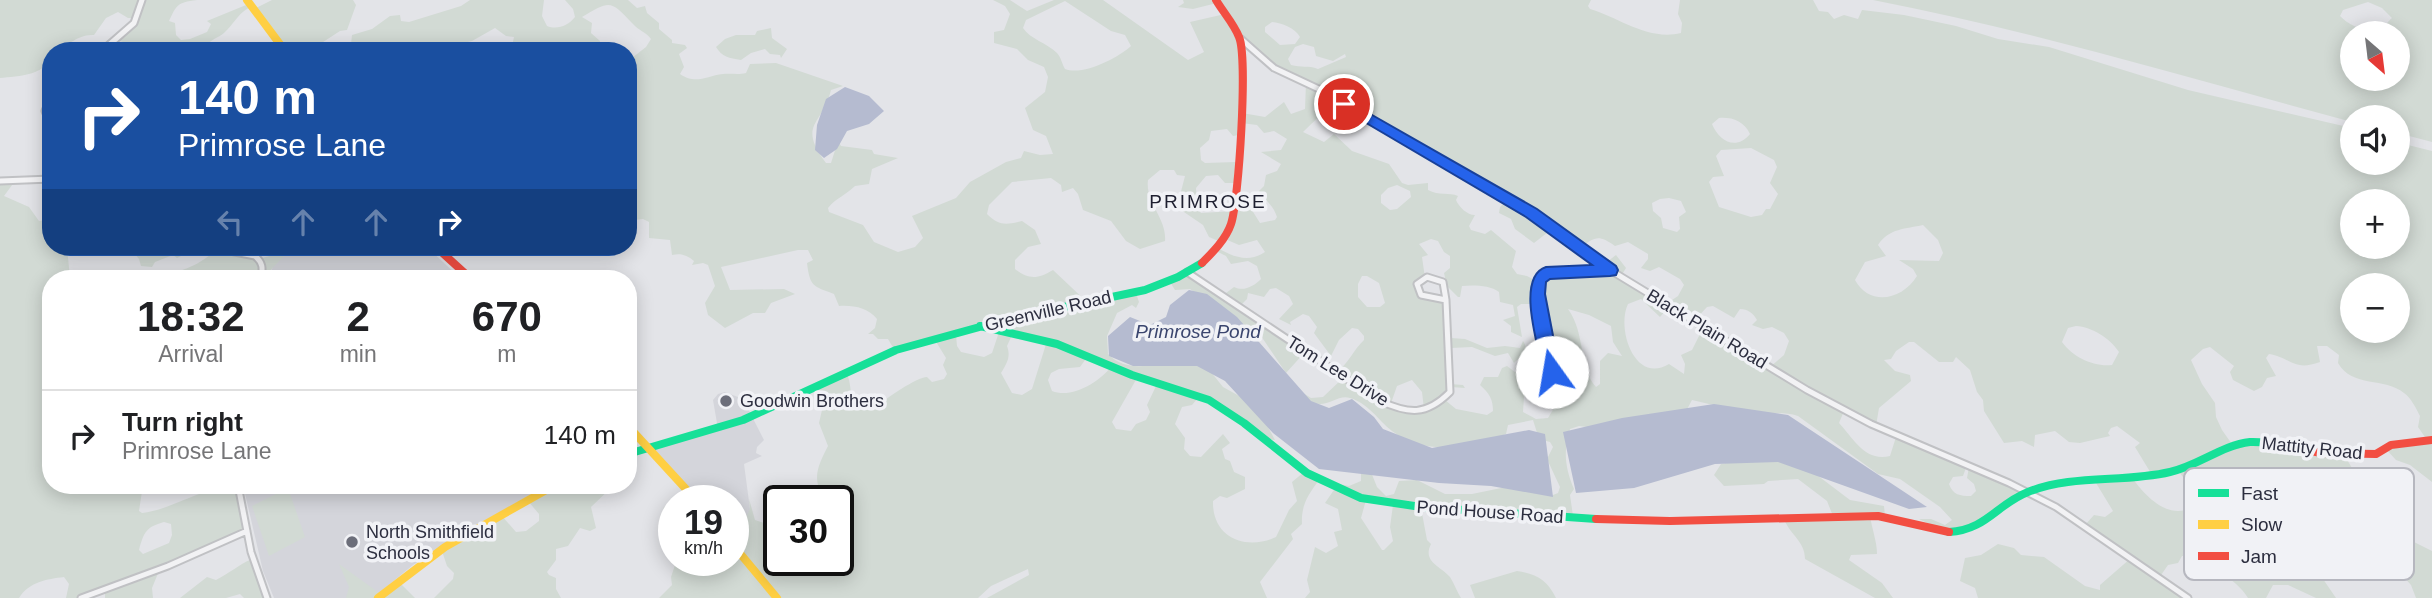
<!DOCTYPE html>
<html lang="en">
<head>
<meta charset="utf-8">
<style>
	:root { --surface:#fff; --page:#f2f2f2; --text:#202124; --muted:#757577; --line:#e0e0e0 }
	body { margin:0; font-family:Arial,sans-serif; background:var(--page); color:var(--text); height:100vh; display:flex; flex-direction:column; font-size:26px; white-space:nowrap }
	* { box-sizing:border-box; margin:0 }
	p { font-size:23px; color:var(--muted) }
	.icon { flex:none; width:38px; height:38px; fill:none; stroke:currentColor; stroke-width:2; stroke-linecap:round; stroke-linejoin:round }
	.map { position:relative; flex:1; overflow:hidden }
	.drawer { position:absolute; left:42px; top:270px; width:595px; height:224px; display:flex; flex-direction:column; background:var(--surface); border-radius:28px; box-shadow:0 4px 18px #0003 }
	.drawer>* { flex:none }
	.hud { position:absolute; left:42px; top:42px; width:595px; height:214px; border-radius:28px; box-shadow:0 4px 18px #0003; background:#1a4fa0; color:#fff; overflow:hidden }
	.needle { width:46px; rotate:152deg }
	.tools { position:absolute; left:2340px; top:21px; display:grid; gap:14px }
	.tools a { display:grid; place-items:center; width:70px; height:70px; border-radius:50%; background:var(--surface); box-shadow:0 4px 18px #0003; font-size:35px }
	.speed { position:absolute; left:658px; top:485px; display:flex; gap:14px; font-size:35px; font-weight:700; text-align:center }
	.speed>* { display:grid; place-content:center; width:91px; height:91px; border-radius:50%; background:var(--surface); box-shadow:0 4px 18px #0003; line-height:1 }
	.speed small { font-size:18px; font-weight:400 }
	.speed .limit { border:4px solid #111; border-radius:10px; background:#fff; color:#111 }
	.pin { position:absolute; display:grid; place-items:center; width:60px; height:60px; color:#fff; margin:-30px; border:4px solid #fff; border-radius:50%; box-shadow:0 2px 7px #0007 }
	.me { position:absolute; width:77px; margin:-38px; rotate:347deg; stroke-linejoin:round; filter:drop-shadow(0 0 5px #0008) }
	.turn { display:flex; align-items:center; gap:24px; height:147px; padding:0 21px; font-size:32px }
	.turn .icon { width:91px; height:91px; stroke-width:2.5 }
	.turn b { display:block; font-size:49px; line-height:60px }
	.lanes { display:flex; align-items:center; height:66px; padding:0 21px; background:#0003; justify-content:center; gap:35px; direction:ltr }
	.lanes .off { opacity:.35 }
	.eta { display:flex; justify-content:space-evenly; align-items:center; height:119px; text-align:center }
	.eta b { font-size:42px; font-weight:600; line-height:49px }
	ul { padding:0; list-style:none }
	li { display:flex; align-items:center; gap:21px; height:91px; padding:0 21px; border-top:2px solid var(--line) }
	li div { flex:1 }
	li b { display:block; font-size:26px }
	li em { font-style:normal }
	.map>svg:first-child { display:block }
	.built { fill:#d4d5db }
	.green { fill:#d2dad4; fill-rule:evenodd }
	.water { fill:#b5bbd0 }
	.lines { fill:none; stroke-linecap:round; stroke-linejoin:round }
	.street-casing { stroke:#c0c1c4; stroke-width:9 }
	.street { stroke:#f2f2f4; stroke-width:5 }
	.fast { stroke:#16e098; stroke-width:8 }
	.slow { stroke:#ffcf43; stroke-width:8 }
	.jam { stroke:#f24e42; stroke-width:8 }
	.route { fill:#2563eb; stroke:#184099; stroke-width:2 }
	.poi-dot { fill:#6c6e7a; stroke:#f1f2f6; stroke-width:2.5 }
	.labels { text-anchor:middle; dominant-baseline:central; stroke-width:7; stroke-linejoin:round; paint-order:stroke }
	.street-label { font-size:18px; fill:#2c2e3f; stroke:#f1f2f6 }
	.poi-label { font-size:18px; fill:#2c2e3f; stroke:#f1f2f6; text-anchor:start }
	.neighbourhood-label { font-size:19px; letter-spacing:2px; fill:#1e1f30; stroke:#f1f2f6 }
	.water-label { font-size:19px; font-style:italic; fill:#3a456e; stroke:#f1f2f6 }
	.key { fill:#f1f2f6; stroke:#b6b7bf; stroke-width:2 }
	.key-label { font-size:19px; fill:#2c2e3f }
</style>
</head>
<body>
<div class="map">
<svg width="2432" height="598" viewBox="0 0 2432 598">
	<rect width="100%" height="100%" fill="#e3e4e8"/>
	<path class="built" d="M284,247h143l33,31h-193z
		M725,392l18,7 21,41 -7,7 -1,6 6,3 -18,8 6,45 -2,18 -15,12v-39h-37l-45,-52 67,-19 -5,-29 5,-6z
		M243,485h303l-133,80 -40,33h-99l-11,-27z"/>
	<path class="green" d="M0,0h197c-21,2 -21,7 -28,21l6,2 1,12 5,5 9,-1 17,-7 4,-8 -4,-3 44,-18 2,3c-15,6 -17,16 -29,27 -6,5 -13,6 -18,13l5,5h-79l-1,-7 -16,-4 18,-13 6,-9h-11l-10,-6 -12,6 -12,17c-18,-1 -28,14 -43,16 0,25 -34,25 -51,27z
		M272,0h81l3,5 -9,25 -7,1 -20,13 -1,3 4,4h-36l-31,-43z
		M470,0h74l-2,16 5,10c10,4 21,0 28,-9l-2,-8 -8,-9h63l9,8 8,-2 2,7 12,10v6l13,11v3l13,2 2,3 -8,6 5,13 -4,7c16,11 26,2 43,0 9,-1 14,1 23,-1l4,-9 26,-1 67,23 -12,4c-9,36 -34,34 -5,73h5l7,-22 3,5 31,4 2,4 24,4 -26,11 -3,15 -14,2c-9,9 -19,12 -27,22l1,4 34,13 11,17 24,10 17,-5 8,-9 -11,-22 44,-18 14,-16 36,-20 15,-4 3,-7 16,4 13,-1 -7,-18 -13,-6 -8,-22 20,-16 3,-15 -4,-10 -16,-7 -11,-11 -23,-6v-11l10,-2 6,-16 -5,-8 -12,-6h17l17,11 27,-11h49l85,60 16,-8 -14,-30 35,-8 -8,-11 -24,6 -15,-2 6,-4 -1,-3h408l-3,6 2,3c30,9 58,32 91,24l1,-10 -4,-9 2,-14h133l6,11 9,1 6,7 10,-4 14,4 4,-9 42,5 52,11 42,13 51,8 139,43 164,38v35h46v-24l6,5 28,7v331l-22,-17 -14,-5 -11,-12 42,-8 -9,-13 2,-11c-4,-8 -9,-18 -16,-23 -19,-16 -52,-5 -66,-30l1,-8 -12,-9h-10l3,16c-27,10 -30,-5 -51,-8l-3,4 10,18 -9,2 -5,9 -8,4 -21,-11 -3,-8 4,-6 -24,-19 -7,2 -12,11 11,24 13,19 1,14 6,13 12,17 9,-2 100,8 12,20 19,14 -4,4 4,10 12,10 -2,5 12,13 14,11 22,11v47h-16l-5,-13 -29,-32c-2,-15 6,-25 -9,-40 -11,-10 -28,-9 -40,-15 -24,-9 -45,-25 -71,-26 -18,13 -25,5 -39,13l-4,10 -13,6 7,14 1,18 9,10 30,1 14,4 25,14 20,1 24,35h-20l-28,-13h-15l-7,13h-18c-7,-11 -15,-17 -25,-24 -16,-13 -17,-19 -41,-18l-4,7 -10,2 -9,13 28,20h-209l-3,-10 -15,-7 5,-23 16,-3 17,-11 16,4 7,7 23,2 41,29 15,4v-5l31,-27 -46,-33 9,-10 11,2 8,-6 -17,-28 37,-4c10,14 27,32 45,32 7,0 15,-3 22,-5l3,-5 -25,-30 -26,4 -17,-28 5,-4 -23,-17 -6,2 -3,5 2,3 -30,7 -11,-1 -14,-11 -20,4 -1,12 -12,-6 -18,2 -20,-32 -1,-11 -6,-8 -7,-22 -14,-13 -3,5h-14l-25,-20h-5l-13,9 -5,8 -7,1 11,11 15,4 1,6 -32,27 -3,18 -32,-15 -5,12c15,16 26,39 51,33l6,-19 71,28 -4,11 -10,1 -4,7c4,11 11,12 22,12l5,-5 -2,-7 -7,-6 2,-11 59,25 -64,41 -25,-1 -2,-4 -18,-9h12l14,6 7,-5 -12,-13 -40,-28 -22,-5 -80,-58c-11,-4 -22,-2 -33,-3 -25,-3 -49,-7 -73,-13l-7,13 -61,19 -45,-6 -9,3c-7,22 -5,39 4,60l-4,6 3,21 -152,-8 6,32 4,4c-9,18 10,22 19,33 4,6 7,15 11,21h-156l5,-6 -3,-12 8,-33 11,6 12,-7 -4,-14 8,-2 -4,-21 -13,-6 13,-19 11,2 12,-5v-9h10l6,15 9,9 8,-2 5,-13 18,-1 28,14h27l39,-8 42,9 5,-2 2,-6 -13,-28 6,-12 -3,-5 -11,-3 -6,-19 -25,5 -2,9c-34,15 -82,22 -114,-3 -14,-11 -24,-28 -42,-33 -12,-4 -23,10 -36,5 -8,-2 -16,-12 -22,-17l19,12 12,-1 20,-19 -6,-6c12,-9 16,-22 27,-32v-4l-6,-7 -6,-1 -13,12 -8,16 -17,-23 3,-6 -8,-11 -6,-2 -13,8 1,3 -12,-6 14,-15 -4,-8 -13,-8 -6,1 -6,8 -16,-4 -1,6 -8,8 66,45 -19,21 -25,-37 -71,-47 -15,1 -5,-8 18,-9 34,23 12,-9c10,5 20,-1 27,-8l-4,-13 -9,-5 -17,3 -5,-8 -10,-5 2,-3c15,9 31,15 47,4l-8,-12 -18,5 -14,-6 -4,3 -12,-5 -6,-12 -22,-15 -3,-7 7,-27 -8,-1 -3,-5h-14l-12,10c-3,23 19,38 17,61l-25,8 -14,-8 -15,-20 -28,-11 -5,-16 -5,-6 -11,4 -1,-7 -10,-7 -39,4 -23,23 -2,9c12,12 19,11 35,7l13,9 6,14 -13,3 -13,13v9c14,11 23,10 38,1l35,33 48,-10 3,9 -3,6 -4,-3 -15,8 -10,23 1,18c18,19 41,10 64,10 12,0 23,2 35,3l16,20 18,10 20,17 14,26 -9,-1 -29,-21 -39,-20 -6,7 -10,2 -7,17 10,14 -1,11 6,7 11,1 22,-23 7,9 -8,6 3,10 5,2 4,11 11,5v12l-18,9 -7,-2 -7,5c-1,37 33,50 63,36l13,-27 8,-9 -5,-19 12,-10 15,8c-11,15 -18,25 -17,44l-11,10 2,5 -33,43 7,16h-280l42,-23 -1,-6 -37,17 -13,12h-319l13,-13 -1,-8 4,-12 -12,-21 6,-20 -6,-14 1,-3 10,-2v55h59v-21l15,-12 -3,-7 5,-11 -1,-10 6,21 24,8v32h59v-60h-23l6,-8c-9,-16 -1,-30 7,-46l-9,-23 6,-26 -7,-9 28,-16c6,12 3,20 8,30l22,5c9,-8 41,-30 51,-30l5,5 12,-3 3,-5 -4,-9 3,-7 -11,-18 -40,11 -7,-12h-10l-5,-5h-5l7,-6 2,-9c-9,-11 -23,-14 -38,-13l-5,-12c-21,-8 -24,-7 -27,-31l6,-3 -5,-10h-10l-77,17 9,23 54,-1 11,5 -24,9 -6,10h-12l-28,15 -17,-13 -3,-12 10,-17 -7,-21 -5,-2 -11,2 2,-4c-7,-6 -13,-8 -22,-6l-2,-15 -21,-2v-16l-6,-3 -9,1 -6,7v-58l4,-5 -4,-7v-96l18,-14 5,-8c-5,-7 -13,-9 -18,-15 -23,-24 -22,-24 -51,-7l10,6 -1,10 9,8v10h-89l3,-14 -8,-1 -11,-8 -23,13 -17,4 3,2 -2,4h-112l7,-7 1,-9 20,-6 18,-13 10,-1 1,6 8,1 52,-16zM1065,1l46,30 14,4 6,11c-13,12 -48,30 -66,23 -3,-5 -4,-12 -8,-16 -10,-10 -27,-14 -34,-25l3,-8zM1272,22c10,1 23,6 28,15l-5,7 -15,1 -15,-13v-5zM1242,40l43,34 21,9 -1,26 -14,5 -7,-12 -19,15 -23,-4zM1303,44l11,3 2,9 17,5 12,-7 1,3 -28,12c-10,-4 -17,-1 -27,-4l-3,-6 7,-12zM1336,100l171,100 -7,7 -1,6 12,6 4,10 19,14 18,-14 28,19c15,-11 18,-14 35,-2l13,-4 20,12v5l-7,9 9,3 9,-4 21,12 4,6 -6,11 -12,8 -45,-28 5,-8 -10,-13 -13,10 5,6c-18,2 -59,-2 -70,11l-11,-6 -10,-2 -5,-7 4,-16 -25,-21 -6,4 -14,-4 -2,-4 6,-11c-8,0 -16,-8 -19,-15l2,-4c-9,-4 -19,0 -30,-6v-7l-20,2 -6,-2 -13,-19 -37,-13 -18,-17 -10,8 -21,-10zM1719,118c13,-1 25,3 31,16 -14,17 -31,7 -38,-10zM1241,123l16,2 7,8 10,-2 13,8 -6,11 -20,2 20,12 -4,7 -11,4 -2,11 -5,5c7,10 14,14 18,26l-2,3 -15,3 -10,-16 -13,-1 -2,5 -34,2 -4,-5 -1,-20 10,-12 12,-1 7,8h12l-1,-21 -31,1 -4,-3 -1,-12 9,-8 2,-9 16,-2 6,7 6,-1zM1751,148l23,12 3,7 -7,16 8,11 -8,15h-4l-4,6 -11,2 -32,-10 -10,-25 4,-5 11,-1 -8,-20 5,-6zM1397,185l13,6 1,6 -14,12 -7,1 -9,-7v-8l7,-7zM1669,198l12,3 5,11 -7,5 1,12 -3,3 -14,-4 -2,-10 -8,-7 -1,-8 8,-4zM2352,201h46v46h-46zM1923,225l15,15 5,13 -4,8 -40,-1 14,9 4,7c-15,24 -47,31 -62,4l10,-18 21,-6 -8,-11c11,-17 28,-16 45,-20zM1431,239l7,2 6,11 6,4v12l-6,5 3,13 11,11h2l2,-11c11,-1 28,-1 37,6l1,10 13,3 2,11 -12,4 8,6v6l11,5 -5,-30 4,-3h17l13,71 13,10 3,-6 6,-2 10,3 -2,5 -12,3 1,6 -6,5 -16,-1 6,10 -6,10 -12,1 -13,-7 1,-15 8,-6 1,-7 -11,-12 1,6 -16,-12 -5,2 -4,9h-14l-4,8c9,8 13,14 13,26l-6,4 -31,-6 -11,-9 6,-13 14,1 -2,-3 -13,-1 1,-36 21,-1 23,9 13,-3 6,10c7,-7 16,-12 9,-22l-3,7 -15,-2 -18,2 -22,-9 -14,-1 -4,-37 -23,-3 -6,-15 7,-5 -3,-21 6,-2 -9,-11zM1362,276h5l12,7 6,20 -5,4h-13l-9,-10v-13zM2352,285h46v46h-46zM1641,299l19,18 9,-10 25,14 13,-14 6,-1 21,12 6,-9c8,0 13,4 17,11l-5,5 11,4 9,-2 12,6 5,8 -5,14 -14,12 -67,-39 -11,22 -11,5 4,9 -1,10 -15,-10c-34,21 -53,-35 -41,-60zM1568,309l21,6 22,11 2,16 9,14 -14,-3 -8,8v23l-4,3c-18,-21 -10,-53 -28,-78zM2076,326c16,1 34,12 43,26l-7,13c-19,2 -39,-8 -50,-23l6,-14zM983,327l16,5 -7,21 -8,4 -23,-5 -4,-6 -1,-11zM1012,335l35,6 -15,48 -10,6 -10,-2 -11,-20c6,-10 10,-16 6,-27zM1088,356l23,11c-12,15 -39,32 -59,24l-4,-11 3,-7 8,-4 21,-2zM1137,378l20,6 -10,21 3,7 -4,8 -10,4 -5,7 -15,-2 -4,-7zM1412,380l10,12 2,17 -21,2 -13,-5 7,-20zM1366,500l27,5 -3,22 3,14 -9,9h-2l-21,-32z
		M1873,0h559v142l-34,-9v-16h-46v5c-160,-43 -318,-91 -479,-122zM2368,2l14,6 10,10c-3,2 -5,6 -8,8 -15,9 -33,1 -44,-10l3,-6zM2398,33v46h-46v-46z
		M771,28l1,10 15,11 -6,9 -1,-3 -10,-1 -5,-5 -14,4 -10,7c-12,-2 -19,-3 -25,-13l9,-8 11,-4h19l2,-4z
		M0,181h15l-11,15 25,11 10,14 12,-2v28h16l3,31h-19v207h92l-4,26 3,2c33,-4 63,-28 96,-28l9,46 -88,40 -7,17 1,10h-48v-7l-22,7h-17l3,-14 -5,-7c-17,2 -35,5 -45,21h-19zM164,522l7,2 1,11 -3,8 -26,11 -4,-4c5,-18 7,-23 25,-28z
		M129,247h70l-22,11 -4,-3 -18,7 -3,5 -11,-1 -2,-7z
		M227,247h18l-4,4 18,8 14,-4 3,-8h10l-3,3 1,6 -21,22h-118c25,-2 52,-10 71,-28l7,1z
		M1757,458h19l37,14 37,28 34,6 1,10h-15c2,13 7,26 7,38l-26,1 -2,5 33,23 11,15h-18l-70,-39c0,-18 -15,-24 -21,-40l49,-3 -6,-15 -29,-22 -30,2 -4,3 -40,2 -10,-11 7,-11z
		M557,485h57l-23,22 5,21 -6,3 -10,-3 -12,18 -12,3v11l-9,12 2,3 7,3v11l5,9h-127l19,-19 1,-6 -7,-7 -5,-15 60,-35 14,16 10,-1 13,-10v-7l-11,-13z
		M288,488l17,49 -36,19 -17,-50z
		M252,559l15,39h-23l-4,-4 -14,4h-46l27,-21 9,3c14,-7 22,-15 36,-21z
		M339,564l43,31 17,-13 16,16h-69l3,-11z
		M1517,571c20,3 30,9 39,27h-81l-5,-13z"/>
	<path class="water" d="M845,87l24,9 15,15 -15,13 -22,7 -10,18 -13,9 -9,-8 2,-25 9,-26z
		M1189,290l18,4 30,23 74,84 18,7 23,-9 22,18 9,12 49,19 97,-18 16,4 8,63 -62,-11 -52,-3 -120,-14 -46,-36 -48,-52 -28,-15h-64l-24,-10 -1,-20 22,-19 20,8 16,-8 4,-12z
		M1714,404l74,11 139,92 -18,2 -131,-47 -63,2 -81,24 -58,5 -13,-61 59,-14z"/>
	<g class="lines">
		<g class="street-casing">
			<path id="street" d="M1241,39l33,29 49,23 208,122 79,57 197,120 64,34 138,59 47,24 132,91
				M102,51l32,-28 8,-23
				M51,98l-6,13 6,13
				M0,181l51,-2
				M209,247l46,9c8,7 8,12 6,22
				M1187,272l193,129c29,13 46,15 70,-9l-4,-92
				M1427,277l16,5 3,18 -25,-5 -4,-11z
				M1532,383l13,-4 7,-7c-6,-30 -25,-71 -6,-99l64,-3
				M238,485l13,67 16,46
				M81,598l87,-32 79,-35"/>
		</g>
		<use href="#street" class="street"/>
		<path class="fast" d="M980,326l77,18 75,31 77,25 35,23 63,50 54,25 60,9 175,12
			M628,454l115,-34 153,-70 120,-33 129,-27 33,-13 24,-14
			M1949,532c37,-2 48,-28 79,-40 45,-18 96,-9 142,-20 28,-6 52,-27 80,-30 15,-1 32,4 47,7"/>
		<path class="slow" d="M247,0l38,51
			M628,426l68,74
			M733,545l44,53
			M378,598l67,-51 110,-62"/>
		<path class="jam" d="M436,247l34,31
			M1202,263c11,-11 24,-24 29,-39 8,-24 17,-167 8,-187 -5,-13 -16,-25 -23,-37
			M2297,449l25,4 54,1 15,-9 41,-5
			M1596,519l74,2 208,-5 71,16"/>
	</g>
	<path class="route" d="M1344,99l193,110 79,57 2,4 -2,5 -6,1 -60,3 -4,3 -1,12 15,78 -2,5h-12l-3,-5c-4,-24 -28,-95 3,-105l46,-2 -66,-48 -187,-110v-7z"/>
	<g class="poi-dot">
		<circle cx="726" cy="401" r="7"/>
		<circle cx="352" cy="542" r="7"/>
	</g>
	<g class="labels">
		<g class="street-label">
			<text transform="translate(1048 311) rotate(-13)">Greenville Road</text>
			<text transform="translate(1707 329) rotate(31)">Black Plain Road</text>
			<text transform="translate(1338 371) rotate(32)">Tom Lee Drive</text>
			<text transform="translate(2312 448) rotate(6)">Mattity Road</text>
			<text transform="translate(1490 512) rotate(4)">Pond House Road</text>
		</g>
		<g class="poi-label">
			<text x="740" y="401">Goodwin Brothers</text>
			<text x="366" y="532">North Smithfield<tspan x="366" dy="21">Schools</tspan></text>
		</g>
		<g class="neighbourhood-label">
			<text x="1208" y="201">PRIMROSE</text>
		</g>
		<g class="water-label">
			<text x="1198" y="331">Primrose Pond</text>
		</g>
	</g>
	<rect x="2184" y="468" width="230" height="112" rx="10" class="key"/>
	<rect x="2198" y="489" width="31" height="8" fill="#16e098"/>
	<rect x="2198" y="520" width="31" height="9" fill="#ffcf43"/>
	<rect x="2198" y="552" width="31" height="8" fill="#f24e42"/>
	<g class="key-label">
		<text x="2241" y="500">Fast</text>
		<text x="2241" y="531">Slow</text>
		<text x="2241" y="563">Jam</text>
	</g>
</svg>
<div class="tools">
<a><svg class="needle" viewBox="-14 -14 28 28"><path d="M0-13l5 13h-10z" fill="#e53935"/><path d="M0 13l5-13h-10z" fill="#757577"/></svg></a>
<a><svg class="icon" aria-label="sound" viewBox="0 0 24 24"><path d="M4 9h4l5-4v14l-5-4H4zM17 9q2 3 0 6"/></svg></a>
<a>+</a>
<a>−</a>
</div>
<div class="speed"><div>19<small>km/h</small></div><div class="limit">30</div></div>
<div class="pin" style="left:1344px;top:104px;background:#d93025"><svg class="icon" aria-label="arrive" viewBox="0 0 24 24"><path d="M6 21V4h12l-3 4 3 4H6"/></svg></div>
<svg class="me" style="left:1552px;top:372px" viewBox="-20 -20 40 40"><circle r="19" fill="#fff"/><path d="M0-13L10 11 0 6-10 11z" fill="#2563eb"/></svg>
<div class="hud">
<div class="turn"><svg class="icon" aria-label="right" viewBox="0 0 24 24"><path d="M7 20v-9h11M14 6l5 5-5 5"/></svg><div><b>140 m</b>Primrose Lane</div></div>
<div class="lanes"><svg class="icon off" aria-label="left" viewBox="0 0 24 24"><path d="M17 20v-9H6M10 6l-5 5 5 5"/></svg><svg class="icon off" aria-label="ahead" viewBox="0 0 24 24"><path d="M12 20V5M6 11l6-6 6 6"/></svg><svg class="icon off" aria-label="ahead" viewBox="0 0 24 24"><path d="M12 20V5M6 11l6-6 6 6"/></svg><svg class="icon" aria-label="right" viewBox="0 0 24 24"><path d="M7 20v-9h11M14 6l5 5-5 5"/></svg></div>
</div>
<section class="drawer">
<div class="eta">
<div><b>18:32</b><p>Arrival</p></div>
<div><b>2</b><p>min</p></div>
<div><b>670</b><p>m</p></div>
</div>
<ul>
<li><svg class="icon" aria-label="right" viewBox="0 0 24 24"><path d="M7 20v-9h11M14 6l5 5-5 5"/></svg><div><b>Turn right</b><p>Primrose Lane</p></div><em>140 m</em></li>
</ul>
</section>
</div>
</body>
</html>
